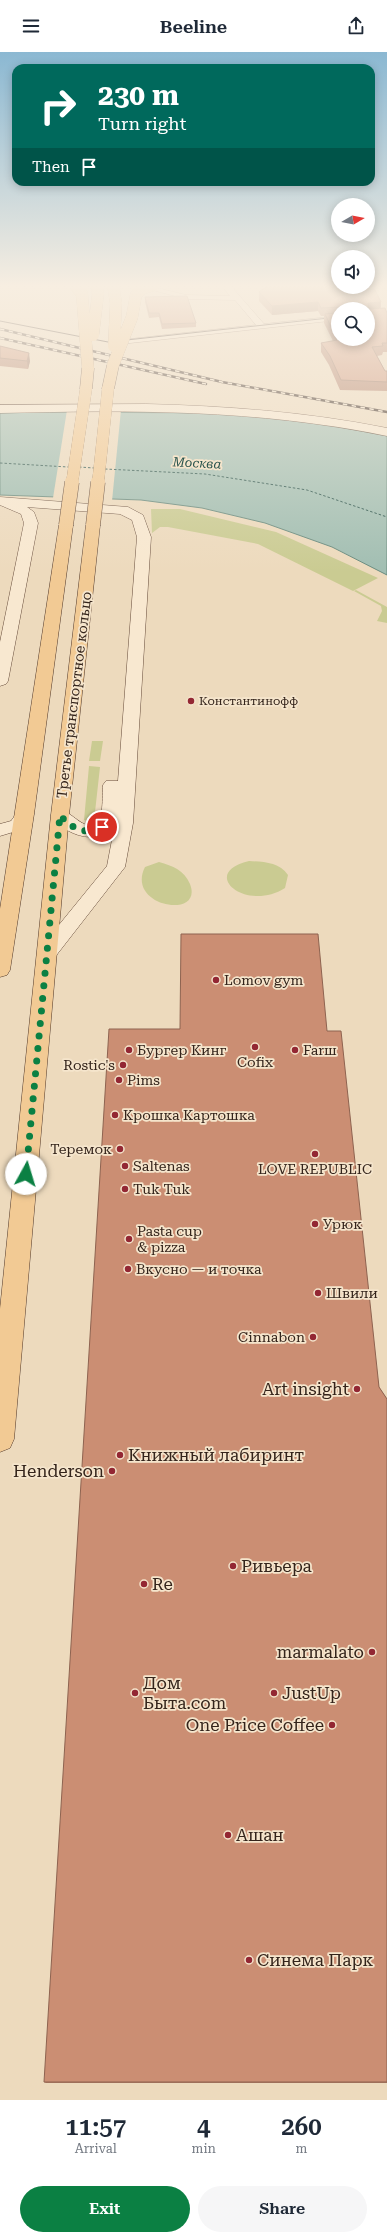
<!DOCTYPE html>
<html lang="en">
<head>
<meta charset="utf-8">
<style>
	:root { --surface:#fff; --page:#f6f6f7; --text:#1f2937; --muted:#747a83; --accent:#0b8043 }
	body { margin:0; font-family:"Roboto Serif",serif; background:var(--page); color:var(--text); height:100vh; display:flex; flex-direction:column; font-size:15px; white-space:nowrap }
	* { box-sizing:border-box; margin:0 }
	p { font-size:13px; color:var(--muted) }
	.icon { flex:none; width:22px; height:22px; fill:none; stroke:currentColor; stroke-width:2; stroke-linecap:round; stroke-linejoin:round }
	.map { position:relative; height:2048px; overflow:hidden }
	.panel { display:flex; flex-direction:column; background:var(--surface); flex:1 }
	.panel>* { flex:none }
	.banner { position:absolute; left:12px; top:12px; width:363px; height:122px; border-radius:12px; box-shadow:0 2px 10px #0003; background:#00695c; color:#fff; overflow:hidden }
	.needle { width:26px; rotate:80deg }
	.buttons { position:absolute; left:331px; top:146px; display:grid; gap:8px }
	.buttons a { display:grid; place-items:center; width:44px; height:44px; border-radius:50%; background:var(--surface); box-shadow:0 2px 10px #0003; font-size:20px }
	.pin { position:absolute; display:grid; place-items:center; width:34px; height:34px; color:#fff; margin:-17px; border:2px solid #fff; border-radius:50%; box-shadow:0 1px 4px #0007 }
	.me { position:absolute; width:44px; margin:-22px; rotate:6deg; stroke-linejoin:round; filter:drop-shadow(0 0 3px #0008) }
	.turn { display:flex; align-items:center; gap:14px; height:84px; padding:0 20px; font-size:18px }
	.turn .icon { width:52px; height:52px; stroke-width:2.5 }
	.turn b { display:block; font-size:28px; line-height:34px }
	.then { display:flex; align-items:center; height:38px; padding:0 20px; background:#0003; gap:8px; font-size:15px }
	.eta { display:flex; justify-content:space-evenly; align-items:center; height:68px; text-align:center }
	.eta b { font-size:24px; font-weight:600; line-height:28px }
	.cta { display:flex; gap:8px; margin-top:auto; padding:8px 20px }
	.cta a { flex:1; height:46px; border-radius:24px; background:var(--accent); color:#fff; font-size:16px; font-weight:600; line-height:46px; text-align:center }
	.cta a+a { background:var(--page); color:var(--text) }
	header { display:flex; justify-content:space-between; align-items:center; height:52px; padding:0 20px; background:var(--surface); font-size:18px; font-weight:600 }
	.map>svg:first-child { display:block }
	.green { fill:#cacb92 }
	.water { fill:#a1beb2; stroke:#698b7f }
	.pier { fill:#eddabd }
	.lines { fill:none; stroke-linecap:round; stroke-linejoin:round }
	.ferry { stroke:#2a544d; stroke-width:1; stroke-dasharray:2.5 2; stroke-linecap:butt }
	.minor-casing { stroke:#856a56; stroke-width:1 }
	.secondary-casing { stroke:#664b3a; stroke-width:1 }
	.primary-casing { stroke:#52392b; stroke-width:1 }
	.minor { fill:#f8e8d0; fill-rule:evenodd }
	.secondary { fill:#f8e8d0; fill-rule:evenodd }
	.primary { fill:#f2ca94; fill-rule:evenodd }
	.tram { stroke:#34241b; stroke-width:1 }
	.rail-casing { stroke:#34241b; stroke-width:2.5 }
	.rail { stroke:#f5e5cc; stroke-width:1.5; stroke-dasharray:4.5; stroke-linecap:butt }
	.primary-bridge-far1-casing { stroke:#52392b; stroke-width:12; stroke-linecap:butt }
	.primary-bridge-casing { stroke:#52392b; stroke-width:15; stroke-linecap:butt }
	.primary-bridge-far1 { stroke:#f2ca94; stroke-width:12 }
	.primary-bridge { stroke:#f2ca94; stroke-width:14 }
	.wall { fill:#af7a63; fill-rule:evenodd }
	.shaded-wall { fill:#8e6350 }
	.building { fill:#cb8e73; stroke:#8e6350 }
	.route { stroke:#0b8043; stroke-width:7; stroke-dasharray:0 12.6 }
	.poi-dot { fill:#932733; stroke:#f5e5cc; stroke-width:1.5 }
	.labels { text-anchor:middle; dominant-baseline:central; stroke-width:3.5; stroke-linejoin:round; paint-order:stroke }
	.far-poi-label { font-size:12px; fill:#34241b; stroke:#f5e5cc; text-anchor:start }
	.far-water-label { font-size:13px; font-style:italic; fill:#2a544d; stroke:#f5e5cc }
	.street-label { font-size:14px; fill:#34241b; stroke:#f5e5cc }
	.poi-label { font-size:14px; fill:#34241b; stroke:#f5e5cc; text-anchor:start }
	.near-poi-label { font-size:17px; fill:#34241b; stroke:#f5e5cc; text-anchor:start }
</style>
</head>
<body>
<header><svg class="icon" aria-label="menu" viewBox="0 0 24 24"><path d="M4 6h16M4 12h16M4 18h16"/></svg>Beeline<svg class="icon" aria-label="share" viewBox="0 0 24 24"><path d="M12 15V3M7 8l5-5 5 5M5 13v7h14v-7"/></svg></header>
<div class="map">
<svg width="387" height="2048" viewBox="0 0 387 2048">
	<rect width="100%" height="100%" fill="#eddabd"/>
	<path class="green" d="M151,457h29l96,23 102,46 -25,13 -95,-47 -90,-17h-8l-8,6z
		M356,538l31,17v16l-10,-2 5,-10 -1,-5 -27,-15z
		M92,689h11l-3,20h-11z
		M89,714l11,1 -6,54 -2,2 -8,-3z
		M249,809c15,1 30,1 39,14l-3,13c-39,25 -87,-15 -36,-27z
		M159,810c14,4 25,8 31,22 14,36 -65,23 -45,-17z"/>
	<path class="water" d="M39,360l174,1 95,8 79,15v139l-55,-28 -67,-24 -63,-15 -61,-8 -141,-5v-82z"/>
	<path class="pier" d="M67,358h54l-9,91 -59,-3z"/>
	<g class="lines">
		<path class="ferry" d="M0,411l68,4
			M79,415l15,1
			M105,417l100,5 102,16 80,27"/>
		<g class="minor-casing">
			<path id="minor" d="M230,233l34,39 74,-8v4l-217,24 -4,-2 4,-2 135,-15 -21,-25 -49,-1 -41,-11 4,-2 37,9 44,1 -8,-10z"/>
		</g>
		<g class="secondary-casing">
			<path id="secondary" d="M146,352c81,2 161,8 241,24v8c-132,-27 -254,-26 -387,-23v-8z
				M0,445l128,10 15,8 8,22 -18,286 -8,44 -70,90 -7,2 -7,-2 -3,-5 3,-5 66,-81 8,-42c-16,23 -50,12 -64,-9l3,-4c16,-4 23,15 39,15 12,-7 9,-29 10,-41l3,-4h12l19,-244 -5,-17 -12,-6 -93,-7 7,5 4,11 -30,158 -2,3 -6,2v-44l24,-119 -3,-9 -21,-9z
				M25,756l6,2 3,4 -11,15 -23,7v-12l11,-3 8,-11z"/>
		</g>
		<g class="primary-casing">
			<path id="primary" d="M113,310l6,3 -5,24 -6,3 -6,-3 5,-24z
				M88,313l6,3 -2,21 -6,3 -6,-3 2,-21z
				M66,469l7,4 -39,289 -24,156 -3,5 -7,2v-68l59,-384z
				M93,469l7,4 -31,290 -55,624 -4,9 -10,4v-143l51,-494 35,-290z"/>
		</g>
		<use href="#minor" class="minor"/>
		<use href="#secondary" class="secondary"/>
		<use href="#primary" class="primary"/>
		<path class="tram" d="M0,269l108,21 230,-25"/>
		<g class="rail-casing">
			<path id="rail" d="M0,277l222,53 165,30
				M0,286l206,46"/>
		</g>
		<use href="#rail" class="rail"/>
		<g class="primary-bridge-far1-casing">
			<path id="primary-bridge-far1" d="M75,233l7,9 6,74
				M113,233l3,18 -2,43
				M93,283l5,-41 -1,-9
				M113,313l19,-48 4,-22 5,-6 12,-4
				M72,431l14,-94
				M98,431l10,-94"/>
		</g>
		<g class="primary-bridge-casing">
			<path id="primary-bridge" d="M66,473l6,-43
				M93,473l5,-43"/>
		</g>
		<use href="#primary-bridge-far1" class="primary-bridge-far1"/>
		<use href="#primary-bridge" class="primary-bridge"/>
	</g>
	<path class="wall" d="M259,240l122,10v6l6,5v39h-4l-1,3 -5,1 8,15h2v20l-47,-1 -11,-25 -8,-13v-9l12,-2 -9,-18v-7h-3l-3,-5 -46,4 -13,-14zM338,257h30l-30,30z
		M145,245l51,26v4l-34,2 -3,-12 -10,1 -4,-16z
		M0,294l30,15 -2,8 -28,-3z
		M327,979l52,356 8,12v684h-341l-2,-1z"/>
	<path class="shaded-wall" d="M318,250v9l-46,4v-9z
		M381,250l-1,8 -12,2v-9z
		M29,301l1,8 -2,8 -1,-8z"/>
	<path class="building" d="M269,233h69v2h25l12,3 6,12 -13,1v6h-28v-2l-19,1 -3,-6 -46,4 -13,-14z
		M187,244l9,27 -34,1 -3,-11h-10l-4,-16z
		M385,256l2,5v30h-5l1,3 -11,1 13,24h2v11l-46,-2 -11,-24 -9,-13 16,-3 -12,-26 13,-1v26h30v-30z
		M0,294l29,7 -2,8 -27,-3z
		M181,882h137l9,97h14l38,356 8,12v683h-343l65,-1053h71z"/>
	<linearGradient id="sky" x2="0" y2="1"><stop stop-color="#8bb8d2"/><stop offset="0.45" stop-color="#f7eee1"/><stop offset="1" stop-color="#f7eee1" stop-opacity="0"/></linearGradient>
	<rect width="387" height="520" fill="url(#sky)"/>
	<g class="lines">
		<path class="route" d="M26,1122l34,-359c11,13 25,21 42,12"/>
	</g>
	<g class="poi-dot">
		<circle cx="191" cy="649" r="4"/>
		<circle cx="216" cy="928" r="4"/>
		<circle cx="255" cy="995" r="4"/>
		<circle cx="129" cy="998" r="4"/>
		<circle cx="295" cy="998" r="4"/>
		<circle cx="123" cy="1013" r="4"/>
		<circle cx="119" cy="1028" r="4"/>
		<circle cx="115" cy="1063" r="4"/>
		<circle cx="120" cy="1097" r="4"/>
		<circle cx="315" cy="1102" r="4"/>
		<circle cx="125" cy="1114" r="4"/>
		<circle cx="125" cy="1137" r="4"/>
		<circle cx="315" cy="1172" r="4"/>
		<circle cx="129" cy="1187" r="4"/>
		<circle cx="128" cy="1217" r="4"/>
		<circle cx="318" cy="1241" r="4"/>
		<circle cx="313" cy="1285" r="4"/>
		<circle cx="357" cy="1337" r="4"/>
		<circle cx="120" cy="1403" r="4"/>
		<circle cx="112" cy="1419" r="4"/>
		<circle cx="233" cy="1514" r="4"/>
		<circle cx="144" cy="1532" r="4"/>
		<circle cx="372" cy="1600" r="4"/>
		<circle cx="135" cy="1641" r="4"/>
		<circle cx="274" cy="1641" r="4"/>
		<circle cx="332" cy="1673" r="4"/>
		<circle cx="228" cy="1783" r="4"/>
		<circle cx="249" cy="1908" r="4"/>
	</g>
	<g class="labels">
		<g class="far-poi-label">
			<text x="199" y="649">Константинофф</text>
		</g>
		<g class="far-water-label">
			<text transform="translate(197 411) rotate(3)">Москва</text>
		</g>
		<g class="street-label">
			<text transform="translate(74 643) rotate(-83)">Третье транспортное кольцо</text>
		</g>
		<g class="poi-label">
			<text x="224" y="928">Lomov gym</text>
			<text x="137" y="998">Бургер Кинг</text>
			<text x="303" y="998">Farш</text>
			<text x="255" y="1010" text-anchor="middle">Cofix</text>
			<text x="115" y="1013" text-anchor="end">Rostic's</text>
			<text x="127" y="1028">Pims</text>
			<text x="123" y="1063">Крошка Картошка</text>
			<text x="112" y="1097" text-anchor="end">Теремок</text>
			<text x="133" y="1114">Saltenas</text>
			<text x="315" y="1117" text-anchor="middle">LOVE REPUBLIC</text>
			<text x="133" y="1137">Tuk Tuk</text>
			<text x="323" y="1172">Урюк</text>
			<text x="137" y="1179">Pasta cup<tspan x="137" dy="16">&amp; pizza</tspan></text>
			<text x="136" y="1217">Вкусно — и точка</text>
			<text x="326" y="1241">Швили</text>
			<text x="305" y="1285" text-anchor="end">Cinnabon</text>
		</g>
		<g class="near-poi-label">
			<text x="349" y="1337" text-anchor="end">Art insight</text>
			<text x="128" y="1403">Книжный лабиринт</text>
			<text x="104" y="1419" text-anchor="end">Henderson</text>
			<text x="241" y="1514">Ривьера</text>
			<text x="152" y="1532">Re</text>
			<text x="364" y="1600" text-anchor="end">marmalato</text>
			<text x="143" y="1631">Дом<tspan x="143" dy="20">Быта.com</tspan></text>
			<text x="282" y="1641">JustUp</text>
			<text x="324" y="1673" text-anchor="end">One Price Coffee</text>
			<text x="236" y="1783">Ашан</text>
			<text x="257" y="1908">Синема Парк</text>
		</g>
	</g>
</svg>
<div class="buttons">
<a><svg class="needle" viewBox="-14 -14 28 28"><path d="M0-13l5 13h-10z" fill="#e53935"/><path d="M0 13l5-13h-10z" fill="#747a83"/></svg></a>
<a><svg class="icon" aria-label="sound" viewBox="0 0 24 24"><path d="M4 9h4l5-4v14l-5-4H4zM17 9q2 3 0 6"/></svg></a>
<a><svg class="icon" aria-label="search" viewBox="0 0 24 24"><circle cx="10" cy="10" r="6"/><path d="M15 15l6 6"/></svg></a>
</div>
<div class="pin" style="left:102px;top:775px;background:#d93025"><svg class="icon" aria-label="arrive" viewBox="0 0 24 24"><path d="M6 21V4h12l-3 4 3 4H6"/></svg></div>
<svg class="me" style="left:26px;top:1122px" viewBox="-20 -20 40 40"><circle r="19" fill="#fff"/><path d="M0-13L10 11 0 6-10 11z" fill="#0b8043"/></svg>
<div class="banner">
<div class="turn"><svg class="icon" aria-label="right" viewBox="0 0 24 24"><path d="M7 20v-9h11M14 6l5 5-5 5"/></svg><div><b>230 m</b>Turn right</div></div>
<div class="then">Then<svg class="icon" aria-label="arrive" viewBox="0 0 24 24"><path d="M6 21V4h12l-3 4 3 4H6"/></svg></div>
</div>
</div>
<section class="panel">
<div class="eta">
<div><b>11:57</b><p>Arrival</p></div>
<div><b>4</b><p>min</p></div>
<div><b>260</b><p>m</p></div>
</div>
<div class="cta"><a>Exit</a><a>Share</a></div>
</section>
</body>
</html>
